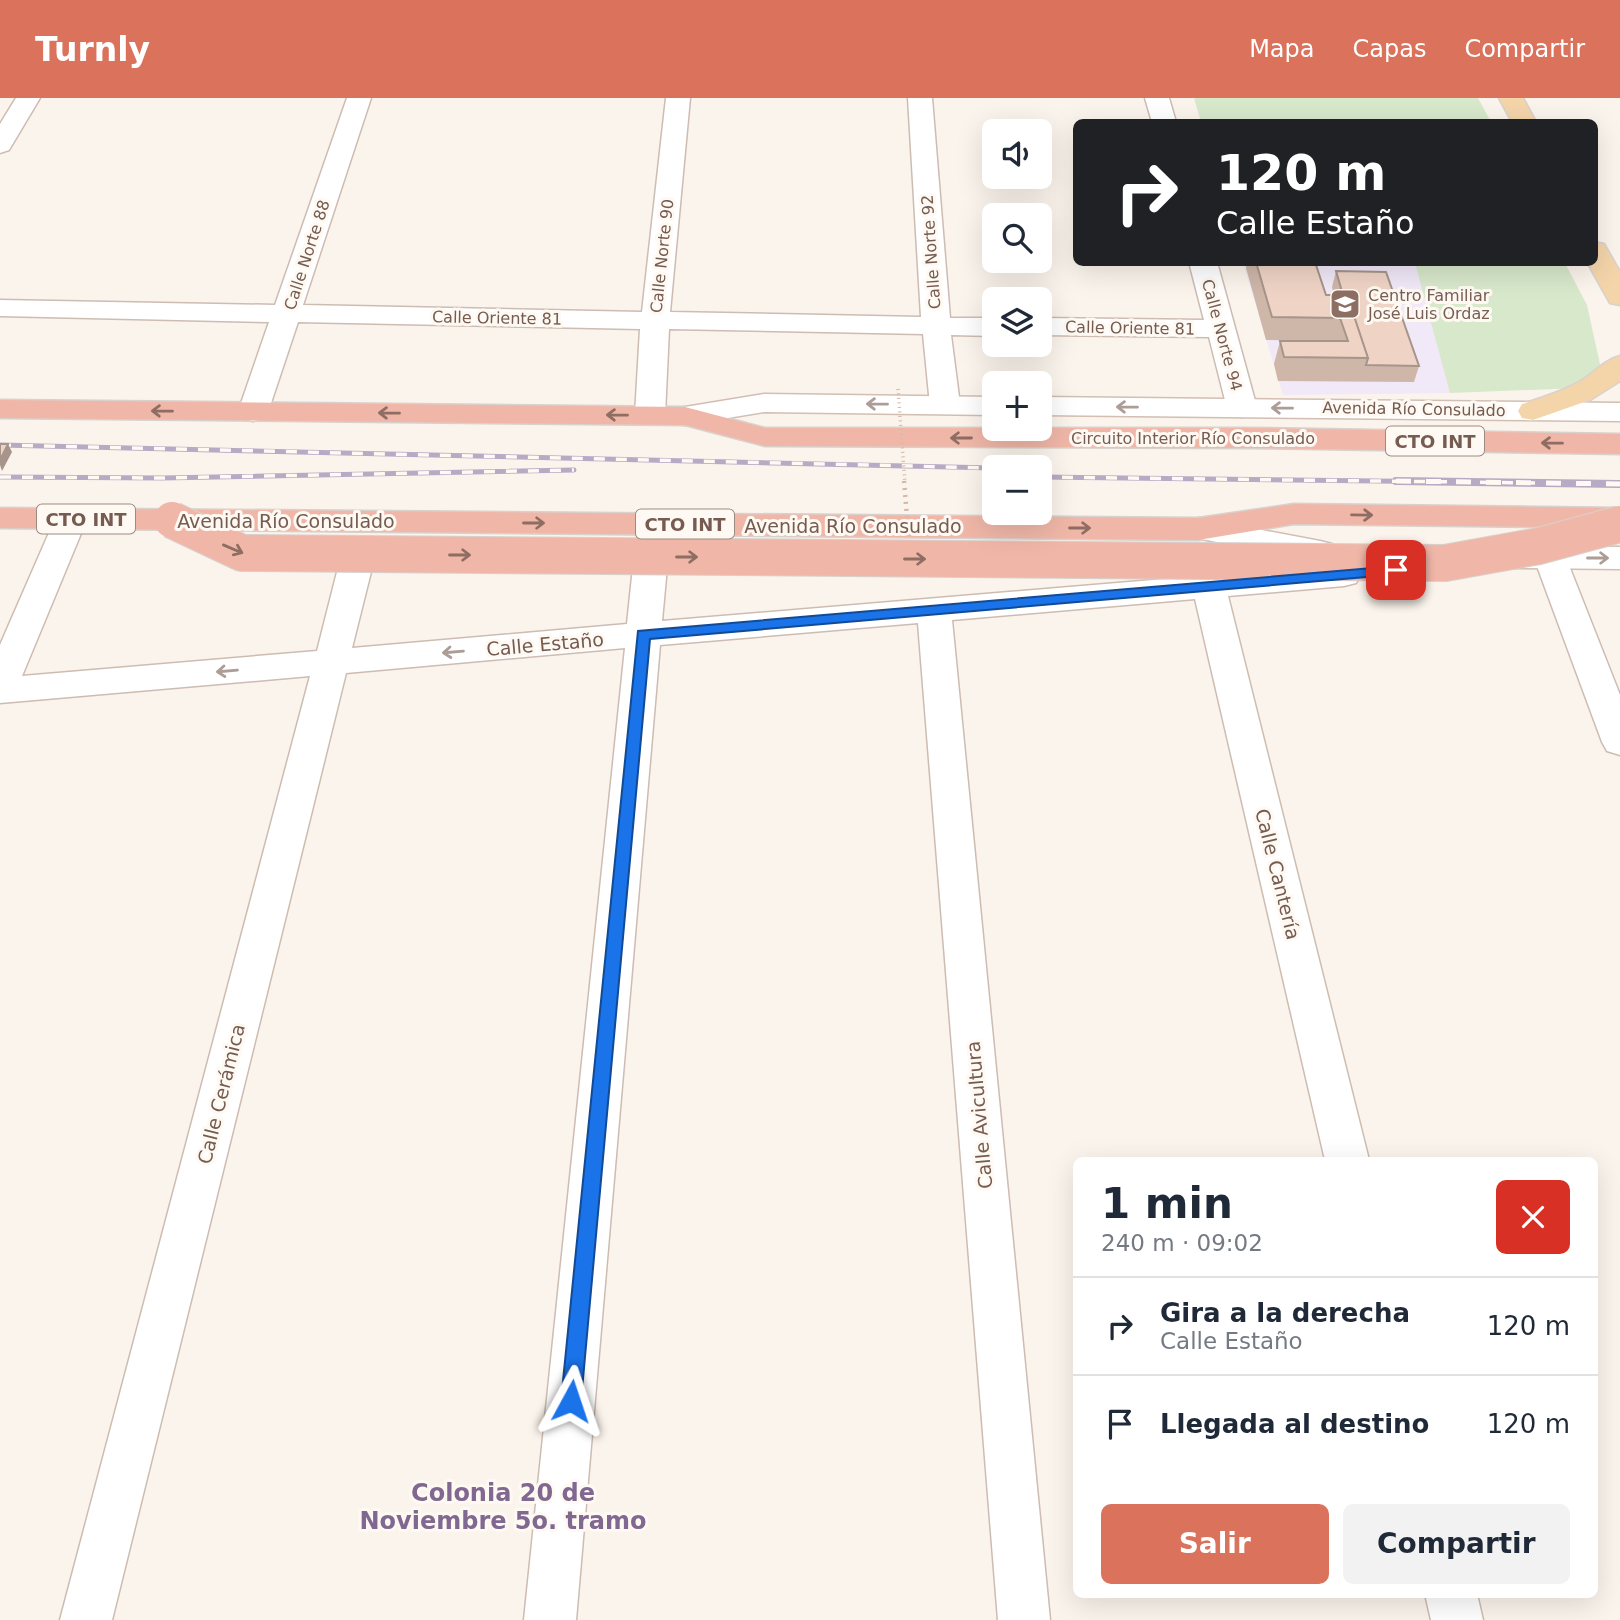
<!DOCTYPE html>
<html lang="es">
<head>
<meta charset="utf-8">
<style>
	:root { --surface:#fff; --page:#f2f2f3; --text:#1f2937; --muted:#747a83; --line:#e0e1e3; --accent:#da725c }
	body { margin:0; font-family:"DejaVu Sans",sans-serif; background:var(--page); color:var(--text); height:100vh; display:flex; flex-direction:column; font-size:26px; white-space:nowrap }
	* { box-sizing:border-box; margin:0 }
	p { font-size:23px; color:var(--muted) }
	.icon { flex:none; width:38px; height:38px; fill:none; stroke:currentColor; stroke-width:2; stroke-linecap:round; stroke-linejoin:round }
	.map { position:relative; flex:1; overflow:hidden }
	.panel { position:absolute; left:1073px; top:1059px; width:525px; height:441px; display:flex; flex-direction:column; background:var(--surface); border-radius:10px; box-shadow:0 7px 28px #0002 }
	.panel>* { flex:none }
	.banner { position:absolute; left:1073px; top:21px; width:525px; height:147px; border-radius:10px; box-shadow:0 7px 28px #0002; background:#202124; color:#fff; overflow:hidden }
	.buttons { position:absolute; left:982px; top:21px; display:grid; gap:14px }
	.buttons a { display:grid; place-items:center; width:70px; height:70px; border-radius:10px; background:var(--surface); box-shadow:0 7px 28px #0002; font-size:35px }
	.pin { position:absolute; display:grid; place-items:center; width:60px; height:60px; color:#fff; margin:-30px; border-radius:14px; box-shadow:0 4px 10px #0006 }
	.me { position:absolute; width:77px; margin:-38px; rotate:5deg; stroke-linejoin:round; filter:drop-shadow(0 0 5px #0008) }
	.turn { display:flex; align-items:center; gap:24px; height:147px; padding:0 28px; font-size:32px }
	.turn .icon { width:91px; height:91px; stroke-width:2.5 }
	.turn b { display:block; font-size:49px; line-height:60px }
	.round { display:grid; place-items:center; flex:none; width:74px; height:74px; border-radius:10px; background:var(--page) }
	.overview { display:flex; align-items:center; justify-content:space-between; height:119px; padding:0 28px }
	h1 { font-size:42px; font-weight:800; line-height:52px }
	.button { display:flex; gap:14px; margin-top:auto; padding:14px 28px }
	.button a { flex:1; height:80px; border-radius:10px; background:var(--accent); color:#fff; font-size:28px; font-weight:800; line-height:80px; text-align:center }
	.button a+a { background:var(--page); color:var(--text) }
	ul { padding:0; list-style:none }
	li { display:flex; align-items:center; gap:21px; height:98px; padding:0 28px; border-top:2px solid var(--line) }
	li div { flex:1 }
	li b { display:block; font-size:26px }
	li em { font-style:normal }
	header { display:flex; align-items:center; gap:42px; box-sizing:border-box; height:98px; padding:0 35px; background:var(--accent); color:#fff }
	header strong { font-size:33px }
	nav { display:flex; gap:38px; margin-inline-start:auto; font-size:24px }
	.map>svg:first-child { display:block }
	.education { fill:#f1e8f8 }
	.green { fill:#d8e8cb }
	.lines { fill:none; stroke-linecap:round; stroke-linejoin:round }
	.minor-casing { stroke:#cdbcb2; stroke-width:3 }
	.tertiary-casing { stroke:#cdbcb2; stroke-width:3 }
	.secondary-casing { stroke:#d2beb2; stroke-width:3 }
	.primary-casing { stroke:#d8d1ce; stroke-width:3 }
	.motorway-casing { stroke:#d8d1ce; stroke-width:3 }
	.minor { fill:#fff; fill-rule:evenodd }
	.tertiary { fill:#fff; fill-rule:evenodd }
	.secondary { fill:#fff; fill-rule:evenodd }
	.primary { fill:#f4d5aa; fill-rule:evenodd }
	.motorway { fill:#f0b7a8; fill-rule:evenodd }
	.rail-far1-casing { stroke:#b7aac5; stroke-width:5 }
	.rail-casing { stroke:#b7aac5; stroke-width:8 }
	.rail-far1 { stroke:#fef9f2; stroke-width:3.5; stroke-dasharray:11; stroke-linecap:butt }
	.rail { stroke:#fef9f2; stroke-width:5; stroke-dasharray:15; stroke-linecap:butt }
	.motorway-bridge-casing { stroke:#d8d1ce; stroke-width:38; stroke-linecap:butt }
	.path-bridge-far1 { stroke:#d4b7a8; stroke-width:3.5; stroke-dasharray:1 3.5; stroke-linecap:butt }
	.path-bridge { stroke:#d4b7a8; stroke-width:4.5; stroke-dasharray:2 5; stroke-linecap:butt }
	.motorway-bridge { stroke:#f0b7a8; stroke-width:36 }
	.wall { fill:#ceb6a9 }
	.shaded-wall { fill:#a7948a }
	.building { fill:#efd4c5; stroke:#a7948a; stroke-width:2 }
	.oneway { stroke:#ac9d96 }
	.oneway2 { stroke:#8e6d62 }
	.route { fill:#1a73e8; stroke:#114b97; stroke-width:2 }
	.labels { text-anchor:middle; dominant-baseline:central; stroke-width:6; stroke-linejoin:round; paint-order:stroke }
	.far-street-label { font-size:16px; fill:#755b50; stroke:#fef9f2 }
	.far-education-label { font-size:16px; fill:#785e54; stroke:#fef9f2; text-anchor:start }
	.shield { fill:#fef9f2; stroke:#9e8a81; stroke-width:2 }
	.shield-label { font-size:18px; font-weight:bold; fill:#755b50 }
	.street-label { font-size:19px; fill:#755b50; stroke:#fef9f2 }
	.near-neighbourhood-label { font-size:24px; font-weight:bold; fill:#816890; stroke:#fef9f2 }
</style>
</head>
<body>
<header>
<strong>Turnly</strong>
<nav><a>Mapa</a><a>Capas</a><a>Compartir</a></nav>
</header>
<div class="map">
<svg width="1620" height="1522" viewBox="0 0 1620 1522">
	<rect width="100%" height="100%" fill="#fbf4ec"/>
	<path class="education" d="M1243,165h176l45,114 -14,16 -167,2z"/>
	<path class="green" d="M1194,0h284l13,24h-290z
		M1415,165h150l22,42 18,82 -155,6z"/>
	<g class="lines">
		<g class="minor-casing">
			<path id="minor" d="M16,0h24l-31,52 -9,3v-29z
				M347,0h24l-68,207 339,7 24,-214h24l-20,214 251,5 -13,-219h24l18,220h44v18l-43,-1 9,70 -4,6 -11,3 -11,-3 -4,-6 -7,-71 -254,-5 -4,86 -4,7 -11,2 -11,-2 -4,-7 5,-86 -342,-7 -30,90 -4,7 -11,2 -11,-2 -4,-7 31,-90 -269,-6v-16l275,5z
				M1145,0h24l7,24h-24z
				M1189,164h28l40,146 -4,6 -11,3 -11,-3 -4,-6 -18,-71 -169,-2v-17l164,2z
				M71,411l11,3 5,7 -65,157 295,-25 21,-83 5,-8 12,-3 12,3 5,8 -20,80 275,-24 6,-57 5,-8 12,-3 12,3 5,8 -5,54 682,-57 12,3 5,8 -5,8 -12,3 -116,10 141,564h-44l-130,-561 -243,21 98,1000h-52l-80,-997 -258,22 -84,975h-52l101,-972 -279,25 -234,947h-52l250,-944 -310,27v-58l55,-126 5,-7z
				M1425,1496h52l6,26h-52z"/>
		</g>
		<g class="tertiary-casing">
			<path id="tertiary" d="M1550,449l12,3 4,8 54,137v60l-13,-4 -5,-9 -68,-184 4,-8z"/>
		</g>
		<g class="secondary-casing">
			<path id="secondary" d="M764,296l230,3v18l-230,-3 -79,13 -11,-2 -4,-7 4,-7 11,-2z
				M1040,299l580,6v18l-580,-6z
				M1198,420l122,23 12,3 4,8 -4,8 -12,3 -133,-27 -5,-7 5,-7z
				M1513,448l107,1v22l-107,-1 -12,-3 -4,-8 4,-8z"/>
		</g>
		<g class="primary-casing">
			<path id="primary" d="M1499,0h24l13,24h-24z
				M1594,144l10,2 16,28v33l-10,-2 -23,-41h7z
				M1620,258v25l-30,19 -57,20 -11,-2 -4,-7 4,-7c19,-6 39,-12 57,-22 14,-8 25,-22 41,-26z"/>
		</g>
		<g class="motorway-casing">
			<path id="motorway" d="M0,302l685,7 80,21h485l370,6v20l-370,-6 -485,-2 -80,-21 -685,-7z
				M1294,406l326,4v20l-326,-4 -96,16 -1198,-12v-20l1198,10z"/>
		</g>
		<use href="#minor" class="minor"/>
		<use href="#tertiary" class="tertiary"/>
		<use href="#secondary" class="secondary"/>
		<use href="#primary" class="primary"/>
		<use href="#motorway" class="motorway"/>
		<g class="rail-far1-casing">
			<path id="rail-far1" d="M0,347l994,23
				M0,379l162,1 412,-8
				M1040,379l501,6"/>
		</g>
		<g class="rail-casing">
			<path id="rail" d="M1396,383l224,3"/>
		</g>
		<use href="#rail-far1" class="rail-far1"/>
		<use href="#rail" class="rail"/>
		<g class="motorway-bridge-casing">
			<path id="motorway-bridge" d="M172,422l70,33 1203,10 94,-17 81,-22"/>
		</g>
		<path class="path-bridge-far1" d="M898,291l7,94"/>
		<path class="path-bridge" d="M904,383l3,36"/>
		<use href="#motorway-bridge" class="motorway-bridge"/>
	</g>
	<path class="wall" d="M1247,164h68l11,33h8l-2,-8 4,-16 83,95 -5,16 -136,-1 -4,-17 6,-23h54l-68,-1 -20,-72z"/>
	<path class="shaded-wall" d="M8,346l4,8 -10,19 -2,-6v-5z"/>
	<path class="building" d="M1256,164h59l11,33h21l21,63 -84,-1 -4,-16h68l-8,-23 -68,-1z
		M1336,173l50,1 33,94 -53,-1 2,-7 -21,-63h-4z
		M0,346h8l-8,16z"/>
	<defs><path id="oneway-shaft" d="M-6 0H5M1.5-3L5.5 0L1.5 3" fill="none" stroke-width="1.6" stroke-linecap="round" stroke-linejoin="round" transform="scale(1.75)"/></defs>
	<g class="oneway">
		<use href="#oneway-shaft" transform="translate(877 306) rotate(-179)"/>
		<use href="#oneway-shaft" transform="translate(1127 309) rotate(-179)"/>
		<use href="#oneway-shaft" transform="translate(1282 310) rotate(-179)"/>
		<use href="#oneway-shaft" transform="translate(1598 460)"/>
		<use href="#oneway-shaft" transform="translate(453 554) rotate(175)"/>
		<use href="#oneway-shaft" transform="translate(227 573) rotate(175)"/>
	</g>
	<g class="oneway2">
		<use href="#oneway-shaft" transform="translate(162 313) rotate(-179)"/>
		<use href="#oneway-shaft" transform="translate(389 315) rotate(-179)"/>
		<use href="#oneway-shaft" transform="translate(617 317) rotate(-179)"/>
		<use href="#oneway-shaft" transform="translate(961 340) rotate(-180)"/>
		<use href="#oneway-shaft" transform="translate(1552 345) rotate(-179)"/>
		<use href="#oneway-shaft" transform="translate(1362 417) rotate(1)"/>
		<use href="#oneway-shaft" transform="translate(534 425)"/>
		<use href="#oneway-shaft" transform="translate(1080 430)"/>
		<use href="#oneway-shaft" transform="translate(233 451) rotate(23)"/>
		<use href="#oneway-shaft" transform="translate(460 457)"/>
		<use href="#oneway-shaft" transform="translate(687 459)"/>
		<use href="#oneway-shaft" transform="translate(915 461)"/>
	</g>
	<path class="route" d="M1396,468l5,1v7l-751,65 -69,762 -3,7 -7,3 -7,-3 -3,-7 77,-770z"/>
	<defs>
		<g id="school-square" transform="scale(1.575)"><rect x="-9" y="-9" width="18" height="18" rx="4" fill="#8d6e63" stroke="#fef9f2"/><path d="M0-5L7-2L0 1L-7-2ZM-4 1L0 2.5L4 1V4Q0 6-4 4Z" fill="#fff"/></g>
	</defs>
	<g fill-rule="evenodd">
		<use href="#school-square" x="1345" y="206"/>
	</g>
	<g class="labels">
		<g class="far-street-label">
			<text transform="translate(931 154) rotate(-94)">Calle Norte 92</text>
			<text transform="translate(307 157) rotate(-72)">Calle Norte 88</text>
			<text transform="translate(662 158) rotate(-84)">Calle Norte 90</text>
			<text transform="translate(497 220) rotate(1)">Calle Oriente 81</text>
			<text transform="translate(1130 230) rotate(1)">Calle Oriente 81</text>
			<text transform="translate(1222 237) rotate(75)">Calle Norte 94</text>
			<text transform="translate(1414 311) rotate(1)">Avenida Río Consulado</text>
			<text x="1193" y="340">Circuito Interior Río Consulado</text>
		</g>
		<g class="far-education-label">
			<text x="1368" y="197">Centro Familiar<tspan x="1368" dy="18">José Luis Ordaz</tspan></text>
		</g>
		<g class="shield">
			<rect x="1386" y="328.5" width="98" height="29" rx="5"/>
			<rect x="37" y="406.5" width="98" height="29" rx="5"/>
			<rect x="636" y="411.5" width="98" height="29" rx="5"/>
		</g>
		<g class="shield-label">
			<text x="1435" y="343">CTO INT</text>
			<text x="86" y="421">CTO INT</text>
			<text x="685" y="426">CTO INT</text>
		</g>
		<g class="street-label">
			<text x="286" y="423">Avenida Río Consulado</text>
			<text x="853" y="428">Avenida Río Consulado</text>
			<text transform="translate(545 546) rotate(-5)">Calle Estaño</text>
			<text transform="translate(1278 776) rotate(76)">Calle Cantería</text>
			<text transform="translate(221 996) rotate(-76)">Calle Cerámica</text>
			<text transform="translate(979 1017) rotate(-95)">Calle Avicultura</text>
		</g>
		<g class="near-neighbourhood-label">
			<text x="503" y="1395">Colonia 20 de<tspan x="503" dy="28">Noviembre 5o. tramo</tspan></text>
		</g>
	</g>
</svg>
<div class="buttons">
<a><svg class="icon" aria-label="sound" viewBox="0 0 24 24"><path d="M4 9h4l5-4v14l-5-4H4zM17 9q2 3 0 6"/></svg></a>
<a><svg class="icon" aria-label="search" viewBox="0 0 24 24"><circle cx="10" cy="10" r="6"/><path d="M15 15l6 6"/></svg></a>
<a><svg class="icon" aria-label="layers" viewBox="0 0 24 24"><path d="M12 4l9 5-9 5-9-5zM3 14l9 5 9-5"/></svg></a>
<a>+</a>
<a>−</a>
</div>
<div class="pin" style="left:1396px;top:472px;background:#d93025"><svg class="icon" aria-label="arrive" viewBox="0 0 24 24"><path d="M6 21V4h12l-3 4 3 4H6"/></svg></div>
<svg class="me" style="left:571px;top:1303px" viewBox="-20 -20 40 40"><path d="M0-17L14 15 0 8-14 15z" fill="#1a73e8" stroke="#fff" stroke-width="4"/></svg>
<div class="banner">
<div class="turn"><svg class="icon" aria-label="right" viewBox="0 0 24 24"><path d="M7 20v-9h11M14 6l5 5-5 5"/></svg><div><b>120 m</b>Calle Estaño</div></div>
</div>
<section class="panel">
<div class="overview"><div><h1>1 min</h1><p>240 m · 09:02</p></div><a class="round" style="background:#d93025;color:#fff"><svg class="icon" aria-label="close" viewBox="0 0 24 24"><path d="M6 6l12 12M18 6L6 18"/></svg></a></div>
<ul>
<li><svg class="icon" aria-label="right" viewBox="0 0 24 24"><path d="M7 20v-9h11M14 6l5 5-5 5"/></svg><div><b>Gira a la derecha</b><p>Calle Estaño</p></div><em>120 m</em></li>
<li><svg class="icon" aria-label="arrive" viewBox="0 0 24 24"><path d="M6 21V4h12l-3 4 3 4H6"/></svg><div><b>Llegada al destino</b></div><em>120 m</em></li>
</ul>
<div class="button"><a>Salir</a><a>Compartir</a></div>
</section>
</div>
</body>
</html>
